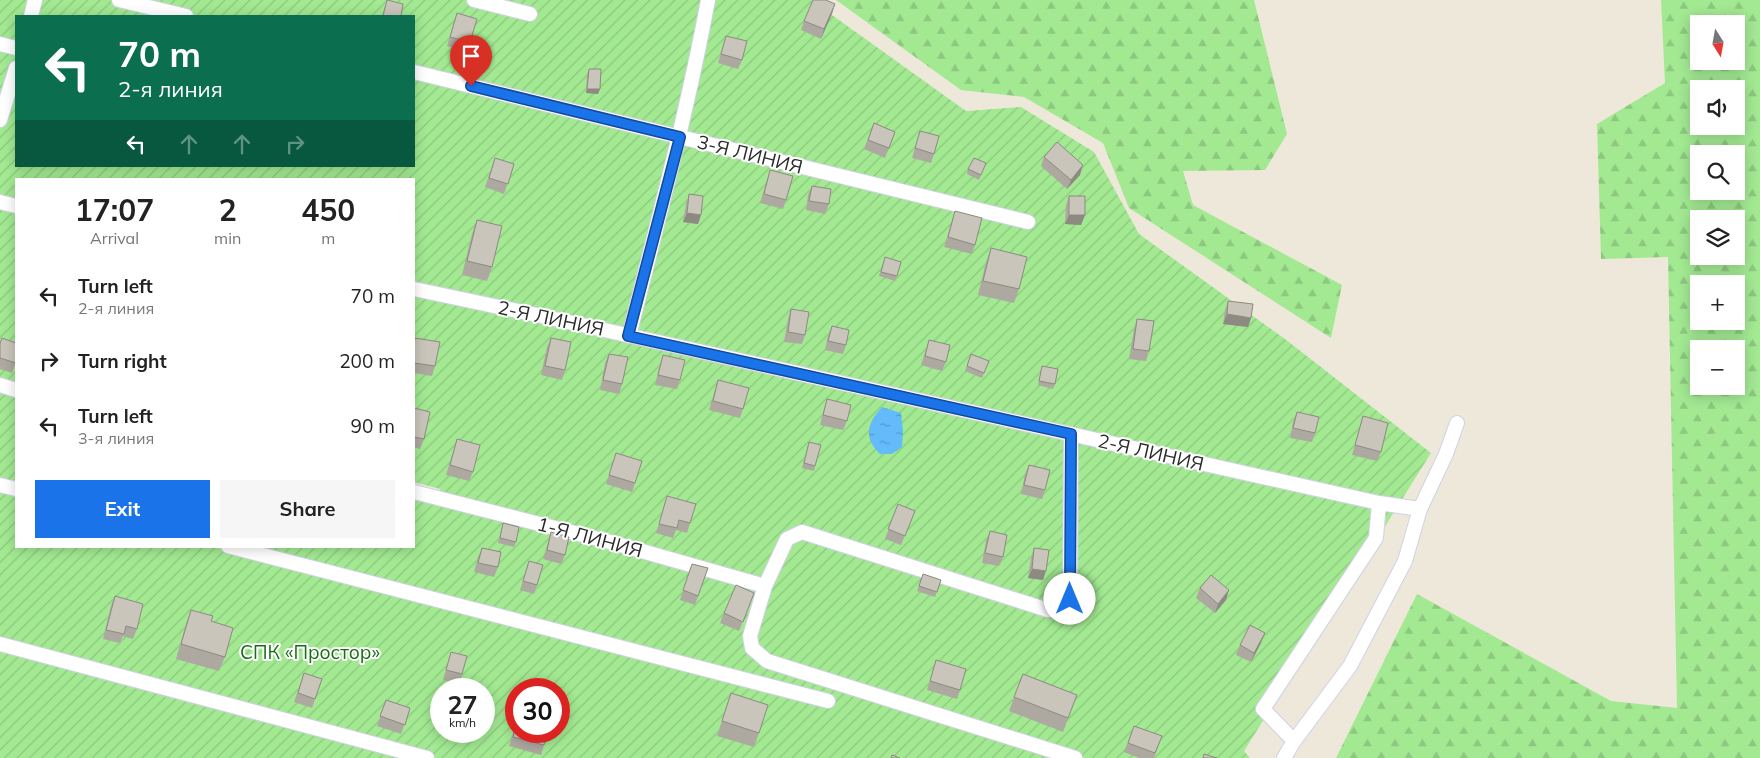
<!DOCTYPE html>
<html lang="en">
<head>
<meta charset="utf-8">
<style>
	:root { --surface:#fff; --page:#f6f6f6; --text:#222; --muted:#767676; --accent:#1a73e8 }
	body { margin:0; font-family:Mulish,sans-serif; background:var(--page); color:var(--text); height:100vh; display:flex; flex-direction:column; font-size:19px; white-space:nowrap }
	* { box-sizing:border-box; margin:0 }
	p { font-size:16px; color:var(--muted) }
	.icon { flex:none; width:28px; height:28px; fill:none; stroke:currentColor; stroke-width:2; stroke-linecap:round; stroke-linejoin:round }
	.map { position:relative; flex:1; overflow:hidden }
	.panel { position:absolute; left:15px; top:178px; width:400px; height:370px; display:flex; flex-direction:column; background:var(--surface); border-radius:0px; box-shadow:0 2px 12px #0003 }
	.panel>* { flex:none }
	.top-card { position:absolute; left:15px; top:15px; width:400px; height:152px; border-radius:0px; box-shadow:0 2px 12px #0003; background:#0b6e4f; color:#fff; overflow:hidden }
	.needle { width:32px; rotate:169deg }
	.tools { position:absolute; left:1690px; top:15px; display:grid; gap:10px }
	.tools a { display:grid; place-items:center; width:55px; height:55px; border-radius:0px; background:var(--surface); box-shadow:0 2px 12px #0003; font-size:25px }
	.speed { position:absolute; left:430px; top:678px; display:flex; gap:10px; font-size:25px; font-weight:700; text-align:center }
	.speed>* { display:grid; place-content:center; width:65px; height:65px; border-radius:50%; background:var(--surface); box-shadow:0 2px 12px #0003; line-height:1 }
	.speed small { font-size:12px; font-weight:400 }
	.speed .limit { border:8px solid #d22; background:#fff; color:#111 }
	.pin { position:absolute; display:grid; place-items:center; width:42px; height:42px; color:#fff; margin:-51px -21px; border-radius:50% 50% 50% 0; rotate:-45deg; box-shadow:0 0 5px #0007 }
	.pin .icon { rotate:45deg }
	.me { position:absolute; width:55px; margin:-28px; rotate:0deg; stroke-linejoin:round; filter:drop-shadow(0 0 4px #0008) }
	.turn { display:flex; align-items:center; gap:18px; height:105px; padding:0 20px; font-size:22px }
	.turn .icon { width:65px; height:65px; stroke-width:2.5 }
	.turn b { display:block; font-size:35px; line-height:42px }
	.lanes { display:flex; align-items:center; height:48px; padding:0 20px; background:#0003; justify-content:center; gap:25px; direction:ltr }
	.lanes .off { opacity:.35 }
	.eta { display:flex; justify-content:space-evenly; align-items:center; height:85px; text-align:center }
	.eta b { font-size:30px; font-weight:700; line-height:35px }
	.cta { display:flex; gap:10px; margin-top:auto; padding:10px 20px }
	.cta a { flex:1; height:58px; border-radius:0px; background:var(--accent); color:#fff; font-size:20px; font-weight:700; line-height:58px; text-align:center }
	.cta a+a { background:var(--page); color:var(--text) }
	ul { padding:0; list-style:none }
	li { display:flex; align-items:center; gap:15px; height:65px; padding:0 20px }
	li div { flex:1 }
	li b { display:block; font-size:19px }
	li em { font-style:normal }
	.map>svg:first-child { display:block }
	.forest { fill:url(#forest-firs); fill-rule:evenodd }
	.garden { fill:url(#garden-furrows); fill-rule:evenodd }
	.water { fill:url(#water-ripples) }
	.lines { fill:none; stroke-linecap:round; stroke-linejoin:round }
	.minor-casing { stroke:#d0d1e4; stroke-width:16 }
	.minor { stroke:#fff; stroke-width:14 }
	.wall { fill:#ada9a0 }
	.shaded-wall { fill:#8d8a82 }
	.building { fill:#c9c5ba; stroke:#8d8a82 }
	.route-casing { stroke:#114b97; stroke-width:12 }
	.route { stroke:#1a73e8; stroke-width:9 }
	.labels { text-anchor:middle; dominant-baseline:central; stroke-width:4; stroke-linejoin:round; paint-order:stroke }
	.street-label { font-size:19px; fill:#2a2a2a; stroke:#fff }
	.park-label { font-size:19px; fill:#186e13; stroke:#fff }
</style>
</head>
<body>
<div class="map">
<svg width="1760" height="758" viewBox="0 0 1760 758">
	<defs>
		<pattern id="forest-firs" width="22" height="20" patternUnits="userSpaceOnUse" patternTransform="scale(1.25)"><rect width="22" height="20" fill="#a2e992"/><path d="M5 1l3.5 6h-7zM16 11l3.5 6h-7z" fill="#8cc87e"/></pattern>
		<pattern id="garden-furrows" width="10" height="10" patternUnits="userSpaceOnUse" patternTransform="scale(1.25)"><rect width="10" height="10" fill="#a2e992"/><path d="M-1 1l2-2M0 10L10 0M9 11l2-2" fill="none" stroke="#8cc87e"/></pattern>
		<pattern id="water-ripples" width="26" height="14" patternUnits="userSpaceOnUse" patternTransform="scale(1.25)"><rect width="26" height="14" fill="#64bbf9"/><path d="M2 4q2-2 4 0t4 0M15 11q2-2 4 0t4 0" fill="none" stroke="#5398ca"/></pattern>
	</defs>
	<rect width="100%" height="100%" fill="#eee8db"/>
	<path class="forest" d="M836,0h418l33,134 -22,36 -82,1 10,34 149,80 -11,53 -202,-130 -26,-65 -79,-46 -63,-7z
		M1661,0h99v758h-424l81,-164 194,107 66,7 -9,-451 -67,2 -4,-135 68,-41zM1699,24h37v37h-37zM1699,89h37v37h-37zM1699,154h37v37h-37zM1699,219h37v37h-37zM1699,284h37v37h-37zM1699,349h37v37h-37z"/>
	<path class="garden" d="M0,0h811l155,111 55,-4 73,45 45,82 146,105 146,114 -187,298 6,7h-1250v-368l16,4v152h398v-51l23,6 3,-12 -26,-7v-303h-398v203l-16,-4zM16,16h398v150h-398zM441,689h43v42h-43zM516,689h43v42h-43z"/>
	<path class="water" d="M882,407l19,6 2,18 -1,16 -10,7h-12c-17,-16 -13,-31 2,-47z"/>
	<g class="lines">
		<g class="minor-casing">
			<path id="minor" d="M119,0l67,16
				M474,0l56,14
				M31,16l4,-16
				M0,44l16,4
				M414,72l614,150
				M0,120l16,-52
				M0,202l16,4
				M414,289l123,26 842,188 41,6
				M629,336c28,-112 58,-223 79,-336
				M0,385l16,5
				M1071,434l-1,165 -8,10 -14,1 -246,-78 -15,7 -22,47 -15,50 2,12 15,13 308,97
				M0,485l16,4
				M414,492l196,50 155,44
				M228,546l600,155
				M0,644l427,114
				M1294,741l-31,-32 113,-171 3,-35
				M1284,758l10,-17 56,-75 55,-105 15,-52 26,-55 11,-31"/>
		</g>
		<use href="#minor" class="minor"/>
	</g>
	<path class="wall" d="M387,0l14,16h-19z
		M835,4l-14,35 -20,-9 3,-9z
		M457,13l13,29 -4,10 -19,-6z
		M726,36l16,24 -4,9 -20,-6z
		M589,69l11,20 -2,5 -12,-1 1,-19z
		M874,123l21,9 -10,26 -21,-9z
		M920,131l14,23 -3,9 -19,-5z
		M1044,157l36,18 -13,14 -26,-23z
		M495,158l19,6 -10,30 -19,-7z
		M986,163l-7,17 -12,-6 1,-5z
		M770,170l16,30 -3,9 -23,-6z
		M812,186l17,18 -4,10 -19,-4 2,-15z
		M689,194l12,21 -3,9 -15,-2 3,-18z
		M1069,196l16,19 -4,10 -16,-1 1,-19z
		M955,211l20,34 -3,9 -28,-7z
		M477,220l15,47 -5,14 -25,-6 10,-41z
		M991,248l28,41 -5,14 -36,-8 8,-33z
		M885,257l12,19 -2,5 -16,-5z
		M1228,301l23,17 -3,9 -25,-3 2,-14z
		M791,309l14,26 -3,9 -18,-2 4,-23z
		M1137,319l12,32 -3,10 -17,-2 5,-30z
		M832,326l14,19 -3,9 -18,-4 3,-14z
		M415,338l20,28 -3,10 -18,-3v-31z
		M551,338l14,32 -3,10 -21,-5 6,-28z
		M929,340l17,22 -4,9 -21,-6z
		M0,343l16,19 -4,11 -12,-4z
		M609,354l13,30 -3,10 -19,-4 5,-27z
		M971,354l18,7 -7,17 -17,-7z
		M663,355l17,25 -3,9 -22,-4 5,-21z
		M1042,366l13,18 -2,5 -15,-4z
		M718,380l25,29 -3,9 -31,-8z
		M827,399l20,22 -4,9 -23,-5 4,-16z
		M414,408l10,31 -4,10 -6,-2z
		M1297,412l18,21 -3,9 -22,-4 3,-16z
		M1363,416l18,36 -4,9 -25,-6z
		M457,439l16,33 -4,9 -23,-6z
		M809,442l6,24 -1,5 -12,-3z
		M616,453l19,30 -3,9 -26,-8z
		M1029,465l16,25 -3,9 -21,-5 4,-20z
		M667,496l23,27 -3,10 -11,-3 -3,8 -17,-5z
		M898,504l17,7 -14,34 -16,-6z
		M503,523l13,19 -2,5 -16,-4z
		M990,531l13,26 -4,9 -17,-3 4,-22z
		M551,532l14,23 -4,9 -18,-5z
		M482,548l16,19 -4,10 -20,-5 4,-15z
		M1034,548l9,32 -15,-2 3,-20z
		M529,561l8,24 -3,9 -14,-4z
		M692,564l16,4 -13,37 -15,-5z
		M923,574l18,6 -6,17 -18,-6z
		M1200,588l26,12 -11,13 -19,-15z
		M754,593l-15,38 -19,-8 4,-10z
		M115,596l22,33 -4,10 -10,-3 -3,7 -17,-4 8,-33z
		M191,610l20,11 14,36 -6,14 -43,-12 10,-35z
		M1261,643l-10,19 -15,-7 4,-10z
		M451,652l11,22 -3,10 -16,-4z
		M936,660l24,30 -3,9 -30,-9z
		M304,673l18,6 -10,29 -18,-6z
		M1023,674l54,21 -14,37 -54,-21z
		M731,693l28,40 -5,14 -37,-11z
		M386,700l24,8 -9,26 -24,-8z
		M516,723l28,22 -3,10 -32,-9z
		M1134,726l28,10 -8,22h-15l-15,-6z"/>
	<path class="shaded-wall" d="M835,4l-3,10 -11,25 3,-10z
		M587,89h13l-2,5 -12,-1z
		M1083,165l-3,10 -13,14 4,-9z
		M687,213l14,2 -3,9 -15,-2z
		M1069,215h16l-4,10 -16,-1z
		M1227,314l24,4 -3,9 -25,-3z
		M1032,569l14,2 -3,9 -15,-2z
		M1229,590l-3,10 -11,13 3,-9z
		M1265,633l-4,10 -10,19 3,-9z"/>
	<path class="building" d="M387,0l16,4 -2,12h-18z
		M813,0h13l9,4 -11,25 -20,-8z
		M457,13l20,6 -7,23 -20,-5z
		M726,36l21,5 -5,19 -21,-6z
		M589,69h12l-1,20h-13z
		M874,123l21,9 -6,16 -21,-8z
		M920,131l19,5 -5,18 -19,-6z
		M1057,142l26,23 -12,15 -27,-23z
		M495,158l19,6 -6,20 -19,-6z
		M974,158l12,5 -5,12 -13,-6z
		M770,170l23,6 -7,24 -22,-6z
		M812,186l19,3 -2,15 -20,-3z
		M689,194l14,2 -2,19 -14,-2z
		M1069,196h16v19h-16z
		M955,211l27,7 -7,27 -27,-8z
		M477,220l25,6 -10,41 -25,-6z
		M991,248l36,9 -8,32 -36,-8z
		M885,257l16,5 -4,14 -16,-4z
		M1228,301l25,3 -2,14 -24,-4z
		M791,309l18,3 -4,23 -17,-3z
		M1137,319l17,2 -5,30 -16,-2z
		M832,326l17,4 -3,15 -18,-4z
		M2,338l14,5v20l-16,-5v-14z
		M415,338l25,4 -5,24 -21,-3v-16z
		M551,338l20,4 -6,28 -20,-4z
		M929,340l21,5 -4,17 -21,-6z
		M609,354l19,3 -6,27 -19,-4z
		M971,354l18,7 -5,12 -17,-7z
		M663,355l22,5 -5,20 -22,-5z
		M1042,366l16,3 -3,15 -16,-3z
		M718,380l31,8 -6,21 -30,-8z
		M827,399l24,6 -4,16 -24,-6z
		M414,408l16,4 -6,27 -10,-2z
		M1297,412l22,5 -4,16 -22,-5z
		M1363,416l25,7 -7,29 -26,-7z
		M457,439l23,6 -7,27 -23,-7z
		M809,442l12,3 -6,21 -11,-3z
		M616,453l26,8 -7,22 -26,-8z
		M1029,465l21,5 -5,20 -21,-5z
		M667,496l29,8 -6,19 -11,-3 -2,8 -18,-4z
		M898,504l17,7 -10,25 -17,-7z
		M503,523l16,4 -3,15 -16,-4z
		M990,531l17,4 -4,22 -18,-4z
		M551,532l18,5 -4,18 -18,-5z
		M482,548l19,4 -3,15 -20,-4z
		M1034,548l15,2 -3,21 -14,-2z
		M529,561l14,4 -6,20 -14,-4z
		M692,564l16,4 -10,28 -15,-6z
		M923,574l18,6 -4,12 -18,-6z
		M1211,575l18,15 -11,14 -18,-16z
		M736,585l18,8 -11,29 -19,-9z
		M115,596l28,8 -6,25 -11,-3 -2,8 -18,-4z
		M191,610l22,6 -2,5 22,7 -8,29 -44,-13z
		M1250,625l15,8 -11,20 -14,-8z
		M451,652l16,4 -5,18 -16,-4z
		M936,660l30,9 -6,21 -30,-9z
		M304,673l18,6 -7,20 -17,-6z
		M1023,674l54,21 -9,23 -54,-21z
		M731,693l37,12 -9,28 -37,-12z
		M386,700l24,8 -5,17 -25,-9z
		M516,725v6h32l-4,14 -31,-8z
		M1134,726l28,10 -7,17 -27,-10z
		M1204,754l13,4h-14z
		M892,755l8,3h-9z"/>
	<g class="lines">
		<g class="route-casing">
			<path id="route" d="M471,86l209,51 -52,199 443,98 -1,165"/>
		</g>
		<use href="#route" class="route"/>
	</g>
	<g class="labels">
		<g class="street-label">
			<text transform="translate(750 154) rotate(14)">3-Я ЛИНИЯ</text>
			<text transform="translate(551 318) rotate(12)">2-Я ЛИНИЯ</text>
			<text transform="translate(1151 452) rotate(13)">2-Я ЛИНИЯ</text>
			<text transform="translate(590 537) rotate(15)">1-Я ЛИНИЯ</text>
		</g>
		<g class="park-label">
			<text x="310" y="652">СПК «Простор»</text>
		</g>
	</g>
</svg>
<div class="tools">
<a><svg class="needle" viewBox="-14 -14 28 28"><path d="M0-13l5 13h-10z" fill="#e53935"/><path d="M0 13l5-13h-10z" fill="#767676"/></svg></a>
<a><svg class="icon" aria-label="sound" viewBox="0 0 24 24"><path d="M4 9h4l5-4v14l-5-4H4zM17 9q2 3 0 6"/></svg></a>
<a><svg class="icon" aria-label="search" viewBox="0 0 24 24"><circle cx="10" cy="10" r="6"/><path d="M15 15l6 6"/></svg></a>
<a><svg class="icon" aria-label="layers" viewBox="0 0 24 24"><path d="M12 4l9 5-9 5-9-5zM3 14l9 5 9-5"/></svg></a>
<a>+</a>
<a>−</a>
</div>
<div class="speed"><div>27<small>km/h</small></div><div class="limit">30</div></div>
<div class="pin" style="left:471px;top:86px;background:#d93025"><svg class="icon" aria-label="arrive" viewBox="0 0 24 24"><path d="M6 21V4h12l-3 4 3 4H6"/></svg></div>
<svg class="me" style="left:1070px;top:599px" viewBox="-20 -20 40 40"><circle r="19" fill="#fff"/><path d="M0-13L10 11 0 6-10 11z" fill="#1a73e8"/></svg>
<div class="top-card">
<div class="turn"><svg class="icon" aria-label="left" viewBox="0 0 24 24"><path d="M17 20v-9H6M10 6l-5 5 5 5"/></svg><div><b>70 m</b>2-я линия</div></div>
<div class="lanes"><svg class="icon" aria-label="left" viewBox="0 0 24 24"><path d="M17 20v-9H6M10 6l-5 5 5 5"/></svg><svg class="icon off" aria-label="ahead" viewBox="0 0 24 24"><path d="M12 20V5M6 11l6-6 6 6"/></svg><svg class="icon off" aria-label="ahead" viewBox="0 0 24 24"><path d="M12 20V5M6 11l6-6 6 6"/></svg><svg class="icon off" aria-label="right" viewBox="0 0 24 24"><path d="M7 20v-9h11M14 6l5 5-5 5"/></svg></div>
</div>
<section class="panel">
<div class="eta">
<div><b>17:07</b><p>Arrival</p></div>
<div><b>2</b><p>min</p></div>
<div><b>450</b><p>m</p></div>
</div>
<ul>
<li><svg class="icon" aria-label="left" viewBox="0 0 24 24"><path d="M17 20v-9H6M10 6l-5 5 5 5"/></svg><div><b>Turn left</b><p>2-я линия</p></div><em>70 m</em></li>
<li><svg class="icon" aria-label="right" viewBox="0 0 24 24"><path d="M7 20v-9h11M14 6l5 5-5 5"/></svg><div><b>Turn right</b></div><em>200 m</em></li>
<li><svg class="icon" aria-label="left" viewBox="0 0 24 24"><path d="M17 20v-9H6M10 6l-5 5 5 5"/></svg><div><b>Turn left</b><p>3-я линия</p></div><em>90 m</em></li>
</ul>
<div class="cta"><a>Exit</a><a>Share</a></div>
</section>
</div>
</body>
</html>
